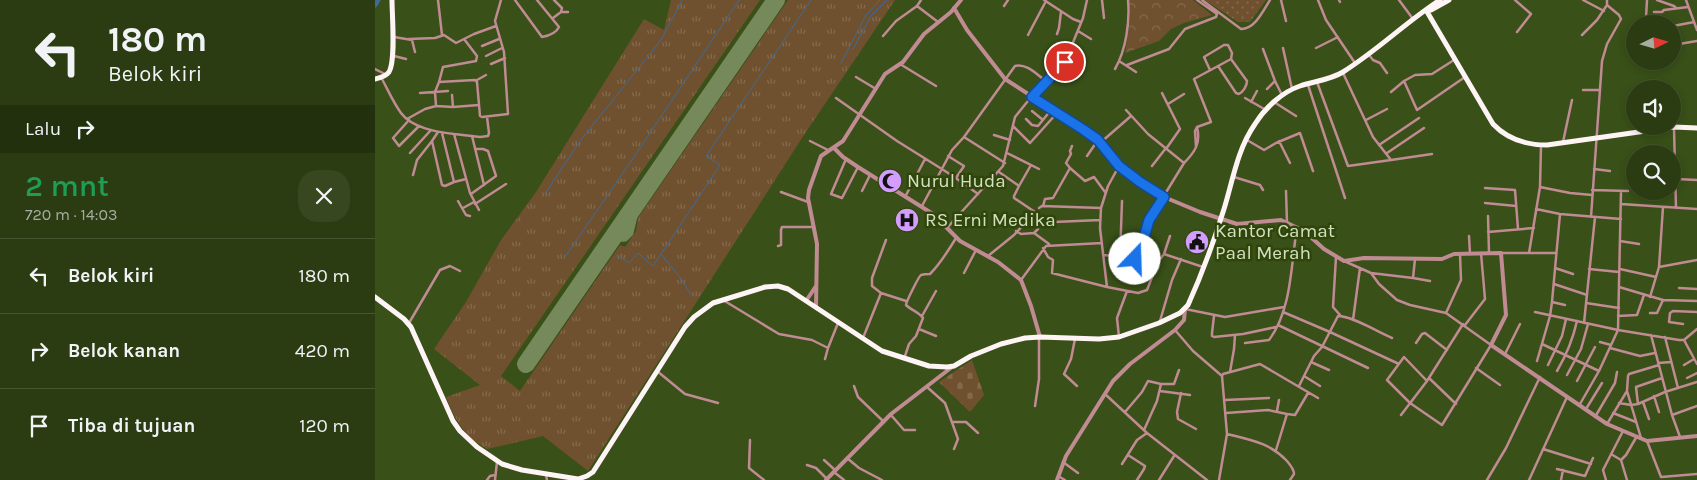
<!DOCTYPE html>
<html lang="id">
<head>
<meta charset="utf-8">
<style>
	:root { --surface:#2b3c12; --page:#374720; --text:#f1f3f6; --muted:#a6ad9f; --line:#475632 }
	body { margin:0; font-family:Karla,sans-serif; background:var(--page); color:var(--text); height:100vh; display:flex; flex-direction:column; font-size:19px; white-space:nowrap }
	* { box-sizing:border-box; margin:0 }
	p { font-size:16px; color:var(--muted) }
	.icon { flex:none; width:28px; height:28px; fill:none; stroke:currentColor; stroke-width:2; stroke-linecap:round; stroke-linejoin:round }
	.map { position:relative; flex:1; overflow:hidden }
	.drawer { display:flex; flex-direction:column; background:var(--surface); width:375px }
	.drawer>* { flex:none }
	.banner { background:#2b3c12; color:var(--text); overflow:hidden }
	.needle { width:32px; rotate:85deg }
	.controls { position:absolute; left:1251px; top:15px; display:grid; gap:10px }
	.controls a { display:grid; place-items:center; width:55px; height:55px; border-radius:50%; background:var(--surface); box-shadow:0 2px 8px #0003,0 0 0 1px var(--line); font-size:25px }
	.pin { position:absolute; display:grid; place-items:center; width:42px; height:42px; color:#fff; margin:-21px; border:2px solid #fff; border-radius:50%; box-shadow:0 1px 5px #0007 }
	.me { position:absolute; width:55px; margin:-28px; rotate:21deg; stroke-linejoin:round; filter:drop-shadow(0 0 4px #0008) }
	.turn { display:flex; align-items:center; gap:18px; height:105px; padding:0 25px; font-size:22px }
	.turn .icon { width:65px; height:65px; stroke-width:2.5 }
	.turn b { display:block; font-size:35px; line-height:42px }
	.then { display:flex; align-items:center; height:48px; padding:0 25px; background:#0003; gap:10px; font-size:19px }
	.round { display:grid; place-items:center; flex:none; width:52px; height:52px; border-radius:20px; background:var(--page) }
	.summary { display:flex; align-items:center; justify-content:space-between; height:85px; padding:0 25px }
	h1 { font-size:30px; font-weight:600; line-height:38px; color:#1e9e55 }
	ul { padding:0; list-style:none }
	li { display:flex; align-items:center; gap:15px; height:75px; padding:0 25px; border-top:1px solid var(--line) }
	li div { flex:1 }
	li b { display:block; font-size:19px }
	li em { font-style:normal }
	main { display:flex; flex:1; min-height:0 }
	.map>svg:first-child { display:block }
	.grass { fill:url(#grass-tufts) }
	.forest { fill:url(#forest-crowns) }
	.cemetery { fill:url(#cemetery-stones) }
	.park { fill:url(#park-dots) }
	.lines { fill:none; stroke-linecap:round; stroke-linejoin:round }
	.stream { stroke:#3f6b96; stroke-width:1 }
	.river { stroke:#3f6b96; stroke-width:5 }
	.taxiway { stroke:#76895b; stroke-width:7 }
	.runway { stroke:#76895b; stroke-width:18 }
	.minor { stroke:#c08b93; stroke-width:2.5 }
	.tertiary { stroke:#c08b93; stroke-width:4 }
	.trunk { stroke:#fef4f5; stroke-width:5 }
	.route-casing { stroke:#114b97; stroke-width:12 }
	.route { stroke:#1a73e8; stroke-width:9 }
	.labels { text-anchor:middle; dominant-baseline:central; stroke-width:5; stroke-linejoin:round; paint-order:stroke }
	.poi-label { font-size:19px; fill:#d2e0c2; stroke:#2f450a; text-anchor:start }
</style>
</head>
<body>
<main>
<section class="drawer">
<div class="banner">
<div class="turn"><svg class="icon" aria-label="left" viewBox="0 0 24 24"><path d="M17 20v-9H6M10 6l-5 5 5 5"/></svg><div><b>180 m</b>Belok kiri</div></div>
<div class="then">Lalu<svg class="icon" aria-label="right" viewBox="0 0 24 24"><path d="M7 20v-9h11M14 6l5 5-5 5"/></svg></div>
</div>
<div class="summary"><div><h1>2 mnt</h1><p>720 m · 14:03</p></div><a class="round"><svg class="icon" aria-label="close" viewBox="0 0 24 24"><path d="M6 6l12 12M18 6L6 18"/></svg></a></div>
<ul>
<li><svg class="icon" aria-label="left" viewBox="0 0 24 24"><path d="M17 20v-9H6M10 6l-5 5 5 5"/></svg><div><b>Belok kiri</b></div><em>180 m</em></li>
<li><svg class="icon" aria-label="right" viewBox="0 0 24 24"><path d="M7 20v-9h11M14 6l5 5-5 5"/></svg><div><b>Belok kanan</b></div><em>420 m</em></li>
<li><svg class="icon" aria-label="arrive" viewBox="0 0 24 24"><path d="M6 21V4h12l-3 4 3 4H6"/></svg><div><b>Tiba di tujuan</b></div><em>120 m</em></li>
</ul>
</section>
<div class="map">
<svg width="1322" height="480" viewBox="0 0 1322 480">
	<defs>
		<pattern id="grass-tufts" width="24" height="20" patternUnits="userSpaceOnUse" patternTransform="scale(1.25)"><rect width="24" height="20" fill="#70512f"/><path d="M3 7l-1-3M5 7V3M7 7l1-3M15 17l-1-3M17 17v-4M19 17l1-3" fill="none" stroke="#846a4c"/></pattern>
		<pattern id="forest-crowns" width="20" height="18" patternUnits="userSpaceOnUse" patternTransform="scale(1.25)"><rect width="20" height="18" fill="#70512f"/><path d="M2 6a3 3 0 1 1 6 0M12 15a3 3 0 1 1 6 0" fill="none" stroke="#846a4c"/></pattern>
		<pattern id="cemetery-stones" width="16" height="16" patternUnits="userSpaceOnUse" patternTransform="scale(1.25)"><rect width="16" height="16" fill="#70512f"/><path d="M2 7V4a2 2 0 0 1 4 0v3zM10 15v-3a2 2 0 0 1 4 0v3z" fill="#846a4c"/></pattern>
		<pattern id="park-dots" width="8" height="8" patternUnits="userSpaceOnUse" patternTransform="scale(1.25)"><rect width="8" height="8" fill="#70512f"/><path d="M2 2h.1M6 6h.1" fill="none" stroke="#846a4c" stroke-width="1.8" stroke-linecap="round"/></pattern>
	</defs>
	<rect width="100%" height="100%" fill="#395018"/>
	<path class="grass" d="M296,0h89l-259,376 19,15 100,-146 5,2 11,-16 2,-13 150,-218h107l-93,138 -214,333 -45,-35 -56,13c-23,-13 -31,-27 -41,-52l34,-12 -46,-36 32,-47 35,-62 35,-48 108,-173 20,11z"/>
	<path class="forest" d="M754,0h64l19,15 -28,8 -13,6 -12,12 -34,12 5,-32z"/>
	<path class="cemetery" d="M597,360l12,35 -14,17 -31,-30z"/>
	<path class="park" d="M830,0h61l-16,22h-12z"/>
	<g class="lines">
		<path class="stream" d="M478,49l18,-33 16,-16
			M466,63l25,-48 14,-15
			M170,194l35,-53 81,-101 21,-40
			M286,254l21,26 9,15
			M243,256l11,7 9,-10 15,13 67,-101 -14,-9 105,-156
			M189,258l68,-98 107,-160"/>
		<path class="river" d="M0,5l3,-5"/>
		<path class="taxiway" d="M249,221l-5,1 -5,6c-1,7 3,11 11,10l5,-5 8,-33"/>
		<path class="runway" d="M151,364l250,-364"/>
		<path class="minor" d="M63,0l4,35
			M140,0l27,37c6,-1 14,-4 17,-10l-22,-27
			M179,0l8,8 -1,4
			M669,0l29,19 8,3
			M727,0l2,18
			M827,0l39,29c14,0 22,-18 29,-29
			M906,0l5,21
			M943,0l8,20 29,43
			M964,0l1,2
			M1024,0l14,19
			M1140,0l16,14 -14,18
			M1208,0l21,11
			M1282,0l17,6 2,2
			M1311,0l11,30
			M542,6l21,16
			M629,6l4,-6
			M1279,12h8l2,-2 24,-3
			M178,18l8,-6h7
			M1271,18l1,-18
			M1298,26l21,-4
			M703,31l13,8
			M682,34l2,-6 2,-16
			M653,35l18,-34
			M1207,35l15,-15 10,-15
			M508,36l13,-15 21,-15 4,-6
			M19,37l18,3 3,12
			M34,39l26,-1 9,-3 12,8 18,-9 22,-8
			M1298,45l24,-4
			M107,46l17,-7
			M908,48l9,41
			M941,48l22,-11
			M888,49l12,32 7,14
			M994,55l4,5 7,3 7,10
			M19,56l12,3
			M111,56l16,-8
			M744,61l17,11
			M116,64l14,-6
			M525,64l36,22
			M752,65l42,-16 16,-20 31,-12 1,-3 -20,-14
			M0,69l10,5
			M740,69c11,-19 15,-47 13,-69
			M835,70l-6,-13 20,-12h4l4,8 -1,6 16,22c0,5 -4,11 -8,13l-3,-1 -18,-27
			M968,73l30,64 18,23 41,-6
			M481,77l20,12
			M7,79c6,11 11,23 19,34 11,15 36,19 53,21l16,59 9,17
			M102,80l9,-5
			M1029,81l13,29 48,-33
			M64,82l4,-15 33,-6 1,-5 -13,-17
			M942,82l31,84 43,-6
			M933,85l37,113
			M892,89l8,-8
			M1208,90h16
			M1016,92l13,-11 11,-6 17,-1 22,-14
			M45,93l28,-2
			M787,93l18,36 -14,20
			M77,95l1,12 26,-2
			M461,98l61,43 56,35 25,18
			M870,98l21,12
			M876,102l6,-11
			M899,102l22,14
			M793,104l16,-10
			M61,106l17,1
			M657,111l11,9
			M32,119l18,-10 11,-3 -1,-14 4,-10 36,-2 2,2 3,34 2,1 26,-3 -4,-62 -9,-31 6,-21
			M651,119l6,6 6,1 13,-16
			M34,120l-16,18 6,8 20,-20
			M991,120l21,-11
			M638,126l17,17 27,-30
			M1299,128l2,80
			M63,132l-6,9 10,44 3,1 9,-4 -12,-49
			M79,134l26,3 8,-1 1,-3 -2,-16
			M619,135l16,5
			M97,136l12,49
			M589,137l41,26
			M872,140l17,10 12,-7 24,-10 13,38
			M435,141l18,9
			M904,141l11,22
			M1188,142l9,-42
			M725,143l31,-27
			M1004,145l40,-27
			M821,147l-1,-16 2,-4
			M35,153l21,-23
			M632,153l32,16
			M1012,153l37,-25
			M573,156l16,10 -8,12
			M712,156l11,-16
			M471,159l-15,35 11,4 16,-31
			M809,163c11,-11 17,-20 13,-36l14,-5 -17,-43 37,-20
			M744,166l-11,20 -7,22 -1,20 7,59 31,6 9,-3 11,-28 6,-8 39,13
			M777,166l14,-18
			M695,168l-4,-5 5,-9 -1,-3 2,-5
			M1219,169l16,2
			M38,175l4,-15 15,-19
			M859,177l26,8 3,5
			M1301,179l21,1
			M79,182l12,-3
			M644,186l12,-21
			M1165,187l30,6 22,2
			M1110,188l30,2 3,39
			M1217,190l36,1
			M487,191l8,-16
			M911,191l1,32
			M406,192l27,10
			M96,194l25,-18 -8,-25 -5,-2h-8
			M530,197l20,-38
			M83,201l8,14 4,1
			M1110,203l31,3
			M100,204l31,-20
			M1246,204l76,5
			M547,206l30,-56 12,-13 51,-71c12,-3 22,9 31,15
			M668,206l2,-7 8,-1 17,-30 15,13 9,-4 11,15
			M88,208l11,-6
			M664,208l3,-2 59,2
			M1161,209l24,5 61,5
			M1113,216l1,37
			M1216,217l11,-156 5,-17 14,-25 -2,-4 -12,-10v-5
			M679,222l46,-2
			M572,228l56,-62 12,-49 21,-26 29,-29 18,-44 4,-18
			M641,231l5,3 13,-1 15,11
			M1113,232l46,-4
			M659,233l4,-4v-7
			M1094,236l1,18
			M511,240l-14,38v8l9,7 25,8
			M1245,241l19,3
			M403,246l3,-1v-15l1,-3h32
			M668,248l5,9 5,3 -1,13 55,14
			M1126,253h55
			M1154,253l11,-66 1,-41
			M789,254l6,-18
			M729,255l32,4 13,-39 35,-57 -36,-29 -22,-24
			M613,256l26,-21 21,-23 -21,-14v-2l5,-10 -20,-14
			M745,257l2,-56
			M762,257l21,5
			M961,257l-3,50 7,8
			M969,261l27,12 42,5 2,-19
			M1284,267l38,-7
			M1180,268l18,6
			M1214,269l30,3
			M1245,269l36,8
			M589,273l12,-23
			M996,273l8,11 18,16 13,5 36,8 45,32 -49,80 -32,-22 -23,-23 17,-23 23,24
			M1038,278l17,3
			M646,280l25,-34 56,-3
			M1179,284l33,11
			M1244,287l44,13 34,1
			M1304,288l18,1
			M1275,297l9,-30 4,-60
			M348,300l56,34 33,6 16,8 10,-25
			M1177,302l13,3
			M1211,303l33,5
			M810,309l40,8 59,-10
			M908,312l47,20 69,32
			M1160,312l83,18 61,10h5l13,-11
			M1071,313l15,-33 -1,-26
			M1275,313h7l6,-13
			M547,316l14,-25
			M839,316l-2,17v3l2,1 29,-3 33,-7
			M1243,316l19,-1 7,-20
			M978,320l7,-52
			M785,321l12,-41 9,-21
			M34,323l31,-53 10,-4 10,5
			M1209,323l11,-106
			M1308,324l-14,-2 1,-9 3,-2 24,1
			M903,325l90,43
			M1090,325l20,-26 -4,-46
			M544,329l17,7
			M800,330l18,21 29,25 5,58 -8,46
			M1276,335l21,80 8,22
			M744,337l-2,-19 10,-27
			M1290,337l13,51
			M488,338l18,-45
			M700,339l-4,20 -7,15 13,12
			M1309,340l13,24
			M1225,342l11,3
			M870,343l24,-3c23,-30 22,-77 28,-113
			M1041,343l6,-9 3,-1 22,17
			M1167,344l57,27
			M1235,348l30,8 15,-3
			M1130,354l15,-30
			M450,359l3,-11
			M529,359l5,-15 7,-8 7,-18c-4,-6 -12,-8 -17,-13 0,-3 13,-29 15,-30 3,-1 6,-1 9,-1 11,-11 18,-23 26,-36
			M1162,361l13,-45 2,-14 8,-88
			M936,362l18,8
			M1283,363l13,-1
			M1173,365l14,-29 4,-17
			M1309,365l10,-6
			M1101,368l24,17
			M282,371l28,23 33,9
			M1182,371c10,-17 16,-32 20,-50
			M855,372l4,-23 1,-14
			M1192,375l14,-26 7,-25
			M847,376l1,-2 37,-10 58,34
			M929,376l16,10
			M1054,378l27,26
			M1312,378l10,-5
			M1202,381l18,-34
			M479,386l4,11 25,24
			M924,386l15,-30 8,-9 16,-31c14,0 40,16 54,22
			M552,387l18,16 13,36 -4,10
			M785,391l30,4
			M806,393l-4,19 1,7 18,10
			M730,394l42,39 60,47
			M1279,396l5,16
			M850,400l44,-2
			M1268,402l6,17
			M1244,403l12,2 7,-1 27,-12 32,-10
			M1205,404l19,-33 19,-41 3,-139
			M1263,404l-2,-17 26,-9
			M660,406l4,-27v-40
			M1211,409l16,-26
			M902,411l2,-11
			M750,412l17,-20 6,-11 13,3h13l5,-14
			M851,413l42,-3 19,4 -11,36
			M1238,413l23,9
			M912,414l8,1 13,-22
			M516,415l13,15h11
			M1026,415l26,-34 36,-57
			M1297,415l25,-9
			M1220,417l20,-34 2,-11
			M577,422h14l12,11
			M1232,424l20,-33
			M769,430l13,-29 4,-17
			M852,434c24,6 43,9 60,27 4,5 7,8 7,13l-4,6
			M1266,438l-14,-47 1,-15 1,-2 30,-9
			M375,440l-1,28 15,12
			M1272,441l14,36 36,-3
			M1168,449l48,15
			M1236,454l10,6
			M753,455l17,11 -1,3 -7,11
			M472,458l12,10 23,12
			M449,460l11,10
			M688,462l15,11
			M747,464l15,-24 10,-7
			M432,465l9,3 11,11
			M1182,469l28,7 8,-18
			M459,472l10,8
			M171,475l1,5
			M683,476l7,4
			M112,480l3,-4 5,-1
			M120,480l2,-18
			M784,480l15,-24
			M1112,480l19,-32 34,-71
			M1154,480l38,-83
			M1186,480l2,-10
			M1231,480l-3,-10 20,-39
			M1252,480l-6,-20 5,-5 11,-19"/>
		<path class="tertiary" d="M579,8l13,22 38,49 79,51 14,10 21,26 21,16 24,15 36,15 37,12 44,-4 23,11 20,18 20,12 20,-3 78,1 12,-5 47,-1 5,62 -15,30 116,79 40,17 50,-5
			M459,148l9,9 15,10 75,47 27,27 38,21 23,18 10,26 9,31
			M431,301l10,-15
			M441,307l1,-63 -9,-46 1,-8 12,-34 22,-15 42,-67 18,-12 21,-28 27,-22 10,-12
			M451,480l65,-66 61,-47
			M682,480l9,-24 47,-75 17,-17 45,-34 9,-10 1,-11"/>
		<path class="trunk" d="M1051,10l67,114c15,16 33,21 54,21l127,-18 23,1
			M1056,10l18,-10
			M0,79c5,-1 11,-3 14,-7 7,-11 3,-57 3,-72
			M0,297l29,22 7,8 42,94 7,10 17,16 25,17 20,6 56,9 9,-3 6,-4 92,-145 9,-10 19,-14 52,-16 13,-1 10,3 94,62 47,15 18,1 7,-1 17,-10 30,-12 24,-6 15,-1 59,2 20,-2 40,-14 21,-10 8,-8c14,-31 26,-64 36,-96 9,-29 13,-59 31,-85 10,-16 27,-32 45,-38 15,-5 30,-6 43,-14 35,-22 63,-50 97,-72"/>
	</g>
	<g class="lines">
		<g class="route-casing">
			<path id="route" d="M690,62l-33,35 52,33 14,10 21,26 21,16 24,15 -15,23 -8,28 -6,11"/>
		</g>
		<use href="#route" class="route"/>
	</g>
	<defs>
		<g id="mosque-disc" transform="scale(1.25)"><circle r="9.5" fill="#d29dfd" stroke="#2f450a"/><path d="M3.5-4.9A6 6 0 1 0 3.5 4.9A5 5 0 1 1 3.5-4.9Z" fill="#111"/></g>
		<g id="hospital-disc" transform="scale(1.25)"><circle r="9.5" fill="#d29dfd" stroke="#2f450a"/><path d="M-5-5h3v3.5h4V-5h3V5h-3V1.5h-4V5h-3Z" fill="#111"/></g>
		<g id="civic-disc" transform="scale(1.25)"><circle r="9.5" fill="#d29dfd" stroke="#2f450a"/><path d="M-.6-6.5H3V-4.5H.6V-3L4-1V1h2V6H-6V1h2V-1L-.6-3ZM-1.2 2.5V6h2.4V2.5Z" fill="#111"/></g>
	</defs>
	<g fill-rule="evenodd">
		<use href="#mosque-disc" x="515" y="181"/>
		<use href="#hospital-disc" x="532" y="220"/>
		<use href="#civic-disc" x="822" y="242"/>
	</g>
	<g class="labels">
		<g class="poi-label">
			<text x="532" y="181">Nurul Huda</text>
			<text x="550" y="220">RS Erni Medika</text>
			<text x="840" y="231">Kantor Camat<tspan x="840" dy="22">Paal Merah</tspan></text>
		</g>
	</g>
</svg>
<div class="controls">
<a><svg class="needle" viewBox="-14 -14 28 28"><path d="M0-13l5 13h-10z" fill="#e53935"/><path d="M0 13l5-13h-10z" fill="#a6ad9f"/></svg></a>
<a><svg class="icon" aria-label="sound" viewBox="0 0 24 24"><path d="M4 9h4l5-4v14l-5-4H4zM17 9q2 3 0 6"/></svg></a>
<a><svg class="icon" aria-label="search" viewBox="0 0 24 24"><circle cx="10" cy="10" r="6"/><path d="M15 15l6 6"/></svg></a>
</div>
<div class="pin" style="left:690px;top:62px;background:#d93025"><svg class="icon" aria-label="arrive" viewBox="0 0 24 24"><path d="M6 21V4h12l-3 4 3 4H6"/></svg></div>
<svg class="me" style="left:760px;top:259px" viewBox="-20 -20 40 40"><circle r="19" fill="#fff"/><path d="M0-13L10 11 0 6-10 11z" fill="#1a73e8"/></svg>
</div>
</main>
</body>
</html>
